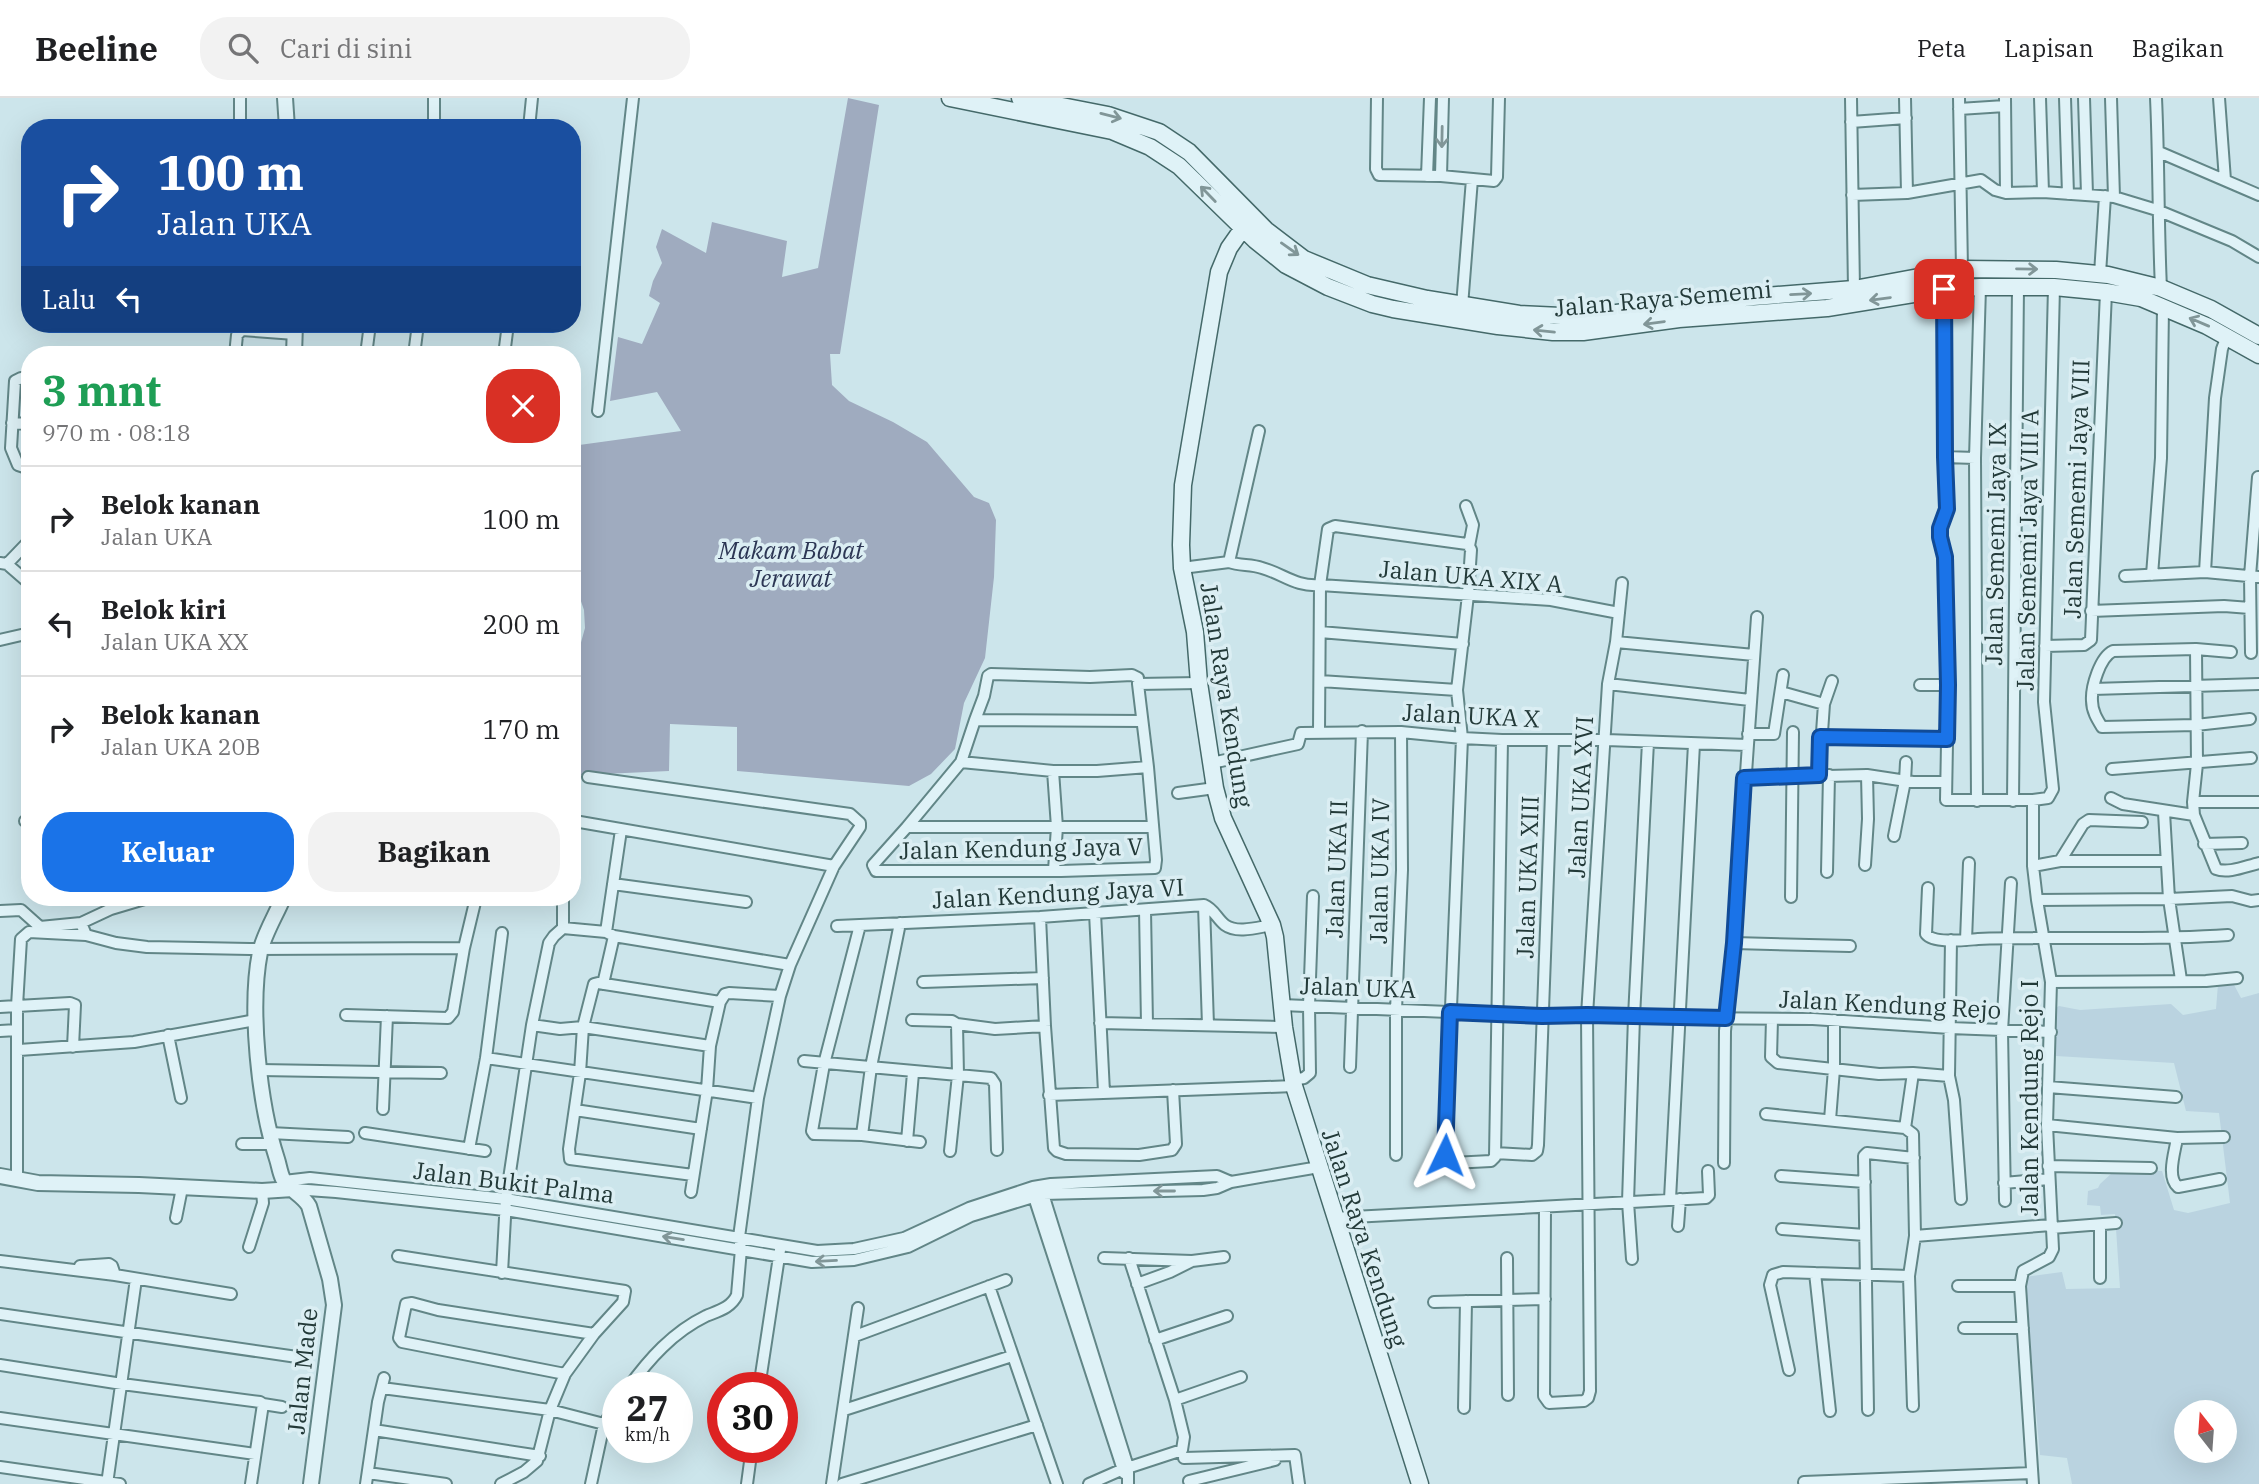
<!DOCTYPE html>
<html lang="id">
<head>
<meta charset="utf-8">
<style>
	:root { --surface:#fff; --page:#f2f2f2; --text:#202124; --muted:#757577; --line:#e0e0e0; --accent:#1a73e8 }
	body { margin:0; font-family:"IBM Plex Serif",serif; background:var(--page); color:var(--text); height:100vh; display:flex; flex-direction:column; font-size:26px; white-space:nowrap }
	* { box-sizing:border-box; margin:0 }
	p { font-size:23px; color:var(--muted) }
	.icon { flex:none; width:38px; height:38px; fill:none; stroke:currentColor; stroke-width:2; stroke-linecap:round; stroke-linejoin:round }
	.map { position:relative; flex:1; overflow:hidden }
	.sheet { position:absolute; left:21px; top:248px; width:560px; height:560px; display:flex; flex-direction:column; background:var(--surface); border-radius:28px; box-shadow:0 7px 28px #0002 }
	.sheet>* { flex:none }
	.guide { position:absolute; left:21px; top:21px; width:560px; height:214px; border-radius:28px; box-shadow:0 7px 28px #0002; background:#1a4fa0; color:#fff; overflow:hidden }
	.needle { width:46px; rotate:343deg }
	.controls { position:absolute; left:2174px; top:1302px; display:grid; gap:14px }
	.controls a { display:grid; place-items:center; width:63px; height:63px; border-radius:50%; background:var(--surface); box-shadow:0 7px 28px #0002; font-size:35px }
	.speed { position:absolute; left:602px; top:1274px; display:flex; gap:14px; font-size:35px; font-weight:700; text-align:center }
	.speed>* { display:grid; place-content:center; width:91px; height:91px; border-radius:50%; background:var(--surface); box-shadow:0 7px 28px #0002; line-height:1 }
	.speed small { font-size:18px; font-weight:400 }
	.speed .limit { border:10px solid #d22; background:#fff; color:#111 }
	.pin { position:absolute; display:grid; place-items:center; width:60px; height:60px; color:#fff; margin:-30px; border-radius:14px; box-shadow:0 4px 10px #0006 }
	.me { position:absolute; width:77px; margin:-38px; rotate:2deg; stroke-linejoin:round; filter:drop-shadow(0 0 5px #0008) }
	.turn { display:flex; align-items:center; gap:24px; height:147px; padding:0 21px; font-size:32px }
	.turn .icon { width:91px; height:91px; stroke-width:2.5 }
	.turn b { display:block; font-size:49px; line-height:60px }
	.then { display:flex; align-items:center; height:66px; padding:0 21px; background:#0003; gap:14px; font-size:26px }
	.round { display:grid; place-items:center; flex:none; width:74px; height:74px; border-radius:28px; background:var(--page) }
	.overview { display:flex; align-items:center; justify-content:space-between; height:119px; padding:0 21px }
	h1 { font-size:42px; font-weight:700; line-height:52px; color:#1e9e55 }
	.cta { display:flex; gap:14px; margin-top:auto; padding:14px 21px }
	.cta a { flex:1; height:80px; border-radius:28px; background:var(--accent); color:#fff; font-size:28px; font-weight:700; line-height:80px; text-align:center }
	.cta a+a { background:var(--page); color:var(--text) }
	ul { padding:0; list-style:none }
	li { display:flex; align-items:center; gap:21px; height:105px; padding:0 21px; border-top:2px solid var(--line) }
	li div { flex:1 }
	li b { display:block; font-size:26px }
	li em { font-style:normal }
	header { display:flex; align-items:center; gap:42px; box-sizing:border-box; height:98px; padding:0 35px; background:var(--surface); border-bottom:2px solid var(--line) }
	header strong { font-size:33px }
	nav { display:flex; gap:38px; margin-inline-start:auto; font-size:24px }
	.search { width:490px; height:63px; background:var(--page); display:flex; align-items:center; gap:18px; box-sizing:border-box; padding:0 24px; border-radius:28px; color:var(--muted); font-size:26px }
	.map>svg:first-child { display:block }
	.farmland { fill:#bad3e0; fill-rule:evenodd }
	.cemetery { fill:#9fabbf }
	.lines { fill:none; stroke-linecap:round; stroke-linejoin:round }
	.minor-casing { stroke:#628687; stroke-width:14 }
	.tertiary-casing { stroke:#628687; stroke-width:18 }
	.secondary-casing { stroke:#446969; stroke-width:19 }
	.minor { stroke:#dff2f7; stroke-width:10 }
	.tertiary { stroke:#dff2f7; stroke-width:14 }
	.secondary { stroke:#dff2f7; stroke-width:16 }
	.oneway { stroke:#819698 }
	.route-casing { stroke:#114b97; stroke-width:18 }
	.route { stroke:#1a73e8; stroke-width:12 }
	.labels { text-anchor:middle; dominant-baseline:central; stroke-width:7; stroke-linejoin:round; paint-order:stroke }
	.street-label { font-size:24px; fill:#233a39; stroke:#dbeef3 }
	.park-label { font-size:24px; font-style:italic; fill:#2c3654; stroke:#dbeef3 }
</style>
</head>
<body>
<header>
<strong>Beeline</strong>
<div class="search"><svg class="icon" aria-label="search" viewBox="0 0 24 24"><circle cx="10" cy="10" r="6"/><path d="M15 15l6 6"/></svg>Cari di sini</div>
<nav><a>Peta</a><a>Lapisan</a><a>Bagikan</a></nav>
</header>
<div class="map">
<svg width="2259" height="1386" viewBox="0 0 2259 1386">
	<rect width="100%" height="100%" fill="#cce5eb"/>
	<path class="farmland" d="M2232,883l9,17 18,-5v491h-187l-5,-26 -27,-3 -16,-178 38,-5 4,17 54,-1 -5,-74 -14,1 -1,-9 -13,-1 1,-14 10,-3 2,-4 12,-11 16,-3 34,1 12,39 14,3 42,-10 -11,-90 -33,-2 -12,-48 -118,-7 -2,-47 5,-3 21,4 91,-6 12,11 33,-6 2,-25zM2186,1314h38v39h-38z"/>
	<path class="cemetery" d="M848,0l31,7 -39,249h-10l2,31 17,16 44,21 34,20 47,55 15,6 7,17 -2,57 -9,81 -21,45 -9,46 -24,25 -22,12 -172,-15v-44l-67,-3 -1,47 -88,4 -9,-35v-65l13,-47 -1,-18 -12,-35v-129l109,-15 -24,-39 -47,9 8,-64 24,7 18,-41 -11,-7 4,-15 9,-18 -6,-16 6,-18 44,24 6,-31 75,19 -5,36 36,-9z"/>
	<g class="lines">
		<g class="minor-casing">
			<path id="minor" d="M1377,0l-1,71 3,6 62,1 53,5 3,-4 2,-79
				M1851,0l3,191
				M1905,0l2,95
				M1959,0l3,171
				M2005,0l1,95
				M2040,0l3,94
				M2065,0l3,96
				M2084,0l3,96
				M2111,0l3,99
				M2156,0c3,63 2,127 5,190
				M2219,0l6,82
				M1959,11l46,-3
				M1851,24l55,-4
				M240,30v-30
				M434,30v-30
				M529,30l3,-30
				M2159,54l100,43
				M1427,78l3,-78
				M1441,78l2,-78
				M1852,97l55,-2 74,-13 14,10 11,3 37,-1 71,5 43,13 75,31 27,16
				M2100,176l5,-78
				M1944,191l3,220c-7,21 -8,27 -2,48l3,128 -2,115h87v66l4,34 14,82 -4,143 6,124 -4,8 -26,14 -3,15 13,198
				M1462,208l10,-127
				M235,257l2,-20 5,-5 53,4
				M366,257l4,-31
				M414,257l4,-31
				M504,257l4,-31
				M30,280h-9l-6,3 -4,67 7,17 12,4
				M598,313l35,-313
				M12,325l18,1
				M1945,359l30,1
				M1466,408l7,19 -4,21 2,4 -3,45 -11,95 5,48 -17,417 2,6 5,2 39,-2 4,-4 7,-417
				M1229,464c11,4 22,2 33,6 22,6 33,19 58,17l231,15 68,13
				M0,465l7,1 23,20
				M7,466l23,-24
				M1182,470l47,-6 30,-131
				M2205,474l10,-174 7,-49 5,-13
				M2152,477l9,-117 2,-151
				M2125,478l80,-4 54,5
				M2091,513l133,-5 26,2
				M1320,534l143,12
				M0,542l30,-7
				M1616,544l138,13
				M2045,548l39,-1 7,-5 15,-348
				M2196,551l1,115 -4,38 1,13 22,54c12,5 30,-3 43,-6
				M2231,554l-35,-3 -83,2c-13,6 -22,36 -21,50 0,10 5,18 10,26l94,-2 54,-6
				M2251,555l-1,-77 8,-99
				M1320,583l137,9
				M1608,586l142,16
				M1920,587h28
				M2093,591l166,-5
				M1781,594l43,12
				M975,622l9,-24 4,-20 3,-2 99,3 42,-2 6,3v6
				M1319,633l1,-146 8,-56 7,-3 132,18 2,2
				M1748,636h26l9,-59
				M1820,639l127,2
				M961,664l92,9h44l51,-4
				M1212,665l86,-19 3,-11 100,-1 61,6 40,2h104l141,5
				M2112,671l139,-11
				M1053,673l4,56 -3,43
				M1819,677l5,-71 8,-23
				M588,679l262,37 10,9v4l-26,39 -44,99 -10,31 -22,102 -19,139 2,12 -4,46c-6,13 -19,16 -31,21 -33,16 -57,43 -78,72
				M1744,680l123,-3 46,7h33
				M1178,695l37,-5
				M2111,700l12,6 71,11
				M2033,702l15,-2 5,-9 -9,-87 10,-415
				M1977,703l-2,-343 5,-171
				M2013,703l5,-514
				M2193,704h66
				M2164,714l5,87 12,81
				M25,723h5
				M572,726l8,-2 254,44
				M907,729l54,-65 14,-42 167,1
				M1153,729h-246l-34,38 3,6h185l94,-3 1,-8 -8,-93 -10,-83 61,-1
				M1894,738l11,-55 1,-19
				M2204,746l38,-1
				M2060,763l23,-37 6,-4 53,2
				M1865,767l3,-46 -1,-44
				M2033,768l27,-5h106
				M1827,774l2,-97
				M613,786l133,18
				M1928,790l-2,46c8,10 39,6 52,5 83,-3 166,2 250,-4
				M1791,799l2,-165
				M563,800v30
				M2037,802l132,-1 63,-3 19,5 8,-1
				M1204,807l4,120
				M1145,812l2,114
				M0,813l21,-1 19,17 41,-4 30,-14 37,-11
				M1095,815l9,179
				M1040,819l5,109 9,122 3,3 9,3 73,1 33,-5 4,-6 -3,-54
				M81,825l5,12 30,8 31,4 103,2 214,-1
				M860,827l-36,139 -12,67 2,3 48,1 58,7
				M837,828l203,-9 164,-12c10,4 13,14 21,20 12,9 34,2 47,0
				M606,834l15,-102
				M1951,842l-2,136 5,24 7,99
				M1966,842l3,-77
				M1734,845l116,3
				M923,884l120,-4
				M2051,884l155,-1 31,-3
				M603,886l11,-48
				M1282,907l260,11 45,-1 92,3 134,1 137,9 101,4
				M0,909l17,-1v173
				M346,917l102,3 5,-6 11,-64 12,-50
				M1772,921l-1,38 7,6 101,11 34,-1 -8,55
				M912,922l40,1 5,3 38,5 50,-3
				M1100,925l184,4
				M532,927l28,4 23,-2 127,19
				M0,933l17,-1
				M168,937l13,63
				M73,949l2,-42 -5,-2 -53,3 4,-67 8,-7 57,3
				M19,952l115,-8 122,-22
				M486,960l272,40
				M804,963l187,17 4,6 2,66
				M1350,969l12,-336
				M260,972l181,3
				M1913,975l36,3
				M1293,982l11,-2 6,-5 -1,-67 4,-110
				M2048,989l128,10
				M1049,997l245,-9
				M383,1011l4,-93
				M575,1012l126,19
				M1766,1016l139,14
				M1830,1022l4,-51v-49
				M2047,1027l130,13c-2,14 -11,39 1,49l42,-8
				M1905,1030l8,6 2,102 -6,40 4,130
				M270,1035l78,4
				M365,1035l120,18
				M862,1037l9,-68 29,-144
				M2177,1040l47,-1
				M907,1043l6,-68
				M242,1046h30
				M469,1051l17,-91 16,-125
				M950,1053l8,-76 -1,-51
				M1495,1055l37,2 5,-4 1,-6 15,-405
				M1396,1057v-145l6,-140 -1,-138
				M1724,1065l1,-132 9,-88 23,-326
				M2048,1068l103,2
				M693,1077l-123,-16 -1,-10 11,-76 3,-46 11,-43 4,-1 122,19
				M1781,1078l84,6
				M284,1083l26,-3 196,21 311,52 37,-2 50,-11 65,-30 64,-21 18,-3 166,-8 14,6
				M2004,1085l45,-4
				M293,1091l43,3 169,18 307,52 42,-2 54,-13 63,-31 72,-22 160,-4 14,-2 14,-6 88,-15
				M691,1094l16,-102 3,-44 10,-44 5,-8 4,-1 51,3
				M1043,1096l85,273v17
				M1034,1099l90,276
				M1670,1101l24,-455
				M2005,1103l-3,-170 9,-148
				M1545,1110l-1,188 5,7 35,-2 4,-3 2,-7 -3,-376 21,-331 8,-42 6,-59
				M176,1120l6,-30
				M1334,1120l372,-20 3,-3 -1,-24
				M2100,1127v53
				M1678,1128l2,-27
				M2051,1130l65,-5
				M1782,1131l83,6
				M1915,1138l136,-11
				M249,1149l14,-44 -1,-12
				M398,1158l227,35 -2,11 -29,32 -29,40 -15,36 -13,51 -13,11 -23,12
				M1104,1160l88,3 32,-4
				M1507,1160l1,137
				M1632,1161l-4,-57 6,-185 14,-275
				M0,1163l115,14 116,19
				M80,1168l29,-2 3,2 3,9
				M502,1175l4,-74 26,-174 17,-82 5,-7 9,-8 43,4 8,4 176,29
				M1815,1175l15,138
				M1137,1186l33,-12 22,-11
				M989,1188l68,198
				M1958,1188h62
				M1434,1204l111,-3
				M0,1216l297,43
				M1964,1230h59
				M855,1238l151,-56
				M1155,1242l72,-24
				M0,1267l122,19 138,18 3,2 19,3
				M1789,1272l-19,-85 3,-10 10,-3 126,4
				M565,1276l-163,-32 -3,-4 7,-34 6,-1 26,7 156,24
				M382,1290l168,22 54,14
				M759,1290l21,-138
				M1175,1302l66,-23
				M1464,1310l2,-107
				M844,1312l168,-54
				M1868,1312l-4,-254 3,-3 47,5
				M0,1320l255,36
				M374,1332l166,26
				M1184,1360l111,-3 4,29
				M0,1369l120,17
				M368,1375l78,11
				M1189,1383l86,-21
				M1804,1384l228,-9
				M107,1386l29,-205
				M251,1386l12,-80
				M366,1386l12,-82 6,-24
				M591,1386l13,-60 14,-21
				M747,1386l5,-37
				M832,1386l26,-176
				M842,1386l195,-59
				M1089,1386l32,-14 61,-20 2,-13 -9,-37 -46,-142"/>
		</g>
		<g class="tertiary-casing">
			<path id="tertiary" d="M285,0l2,30
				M294,257l1,-31
				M283,800c-7,17 -19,36 -23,54 -11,56 -1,152 17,207 2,6 3,14 6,20 6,11 20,16 26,27l21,73 4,26 -23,179
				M0,1078l38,7 101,2 123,6 31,-2"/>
		</g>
		<g class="secondary-casing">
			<path id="secondary" d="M950,0l162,33 38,16 29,19 76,74 31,25 42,22 44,17 21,5 105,17 55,6h30l96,-13 148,-11 117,-19 36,-2h74l52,5 35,6 66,28 52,29
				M1020,0l88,17 51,17 30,20 77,78 38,29 63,26 60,14 92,15 63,3 171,-20 101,-8 108,-20 94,1 52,5 53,13 50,21 48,27
				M1243,130l-14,20 -10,24 -36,213 -2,60 1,23 13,64 4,51 16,105 8,30 49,107 3,12 9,90 10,59 126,398"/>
		</g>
		<use href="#minor" class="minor"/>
		<use href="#tertiary" class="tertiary"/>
		<use href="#secondary" class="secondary"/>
	</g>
	<defs><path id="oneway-shaft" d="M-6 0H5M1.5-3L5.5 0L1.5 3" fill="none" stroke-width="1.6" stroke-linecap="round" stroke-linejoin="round" transform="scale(1.75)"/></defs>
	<g class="oneway">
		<use href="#oneway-shaft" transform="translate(1111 18) rotate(14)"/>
		<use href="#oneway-shaft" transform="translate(1442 39) rotate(91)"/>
		<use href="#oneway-shaft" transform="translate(1208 96) rotate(-134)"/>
		<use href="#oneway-shaft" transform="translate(1290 151) rotate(35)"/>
		<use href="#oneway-shaft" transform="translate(2027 171) rotate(1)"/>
		<use href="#oneway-shaft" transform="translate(1801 196) rotate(-3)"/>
		<use href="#oneway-shaft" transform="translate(1880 201) rotate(172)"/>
		<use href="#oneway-shaft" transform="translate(2199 224) rotate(-157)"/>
		<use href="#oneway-shaft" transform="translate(1654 225) rotate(172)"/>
		<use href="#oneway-shaft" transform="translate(1544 233) rotate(-174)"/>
		<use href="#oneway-shaft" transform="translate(1164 1093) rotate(180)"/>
		<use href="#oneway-shaft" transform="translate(673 1140) rotate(-171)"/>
		<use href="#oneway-shaft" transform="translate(826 1163) rotate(177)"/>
	</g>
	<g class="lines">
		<g class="route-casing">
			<path id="route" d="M1445,1057l5,-143 92,4 45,-1 139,3 8,-75 10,-165 75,-3 1,-38 127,2 1,-54 -3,-128 -5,-20v-9l7,-19 -2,-52 -1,-168"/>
		</g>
		<use href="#route" class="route"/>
	</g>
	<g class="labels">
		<g class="street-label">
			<text transform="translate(1663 200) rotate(-5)">Jalan Raya Sememi</text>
			<text transform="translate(2076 391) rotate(-88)">Jalan Sememi Jaya VIII</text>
			<text transform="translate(1995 446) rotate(-89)">Jalan Sememi Jaya IX</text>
			<text transform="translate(2027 452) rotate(-89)">Jalan Sememi Jaya VIII A</text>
			<text transform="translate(1471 478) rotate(5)">Jalan UKA XIX A</text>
			<text transform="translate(1227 597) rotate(81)">Jalan Raya Kendung</text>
			<text transform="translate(1471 617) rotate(3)">Jalan UKA X</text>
			<text transform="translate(1580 699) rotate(-87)">Jalan UKA XVI</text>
			<text transform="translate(1021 750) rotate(-1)">Jalan Kendung Jaya V</text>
			<text transform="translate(1336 771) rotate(-88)">Jalan UKA II</text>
			<text transform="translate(1379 773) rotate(-89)">Jalan UKA IV</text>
			<text transform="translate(1527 779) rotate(-88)">Jalan UKA XIII</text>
			<text transform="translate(1058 795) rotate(-3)">Jalan Kendung Jaya VI</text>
			<text transform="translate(1358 889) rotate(2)">Jalan UKA</text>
			<text transform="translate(1890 906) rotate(3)">Jalan Kendung Rejo</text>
			<text transform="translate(2029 1000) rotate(-90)">Jalan Kendung Rejo I</text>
			<text transform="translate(514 1084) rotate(7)">Jalan Bukit Palma</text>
			<text transform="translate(1365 1140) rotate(72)">Jalan Raya Kendung</text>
			<text transform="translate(302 1273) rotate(-84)">Jalan Made</text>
		</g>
		<g class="park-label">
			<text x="791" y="452">Makam Babat<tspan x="791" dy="28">Jerawat</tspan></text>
		</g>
	</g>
</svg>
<div class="controls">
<a><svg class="needle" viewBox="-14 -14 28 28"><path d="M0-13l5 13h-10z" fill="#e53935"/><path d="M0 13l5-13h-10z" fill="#757577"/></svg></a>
</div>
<div class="speed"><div>27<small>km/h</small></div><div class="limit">30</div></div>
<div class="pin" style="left:1944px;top:191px;background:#d93025"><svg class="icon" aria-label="arrive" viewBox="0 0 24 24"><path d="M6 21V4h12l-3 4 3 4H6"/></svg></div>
<svg class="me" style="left:1445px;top:1057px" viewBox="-20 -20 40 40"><path d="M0-17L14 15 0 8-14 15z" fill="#1a73e8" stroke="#fff" stroke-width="4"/></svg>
<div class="guide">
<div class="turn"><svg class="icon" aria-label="right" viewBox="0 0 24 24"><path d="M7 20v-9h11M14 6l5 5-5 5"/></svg><div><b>100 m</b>Jalan UKA</div></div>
<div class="then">Lalu<svg class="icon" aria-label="left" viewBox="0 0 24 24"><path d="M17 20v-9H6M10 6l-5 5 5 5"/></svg></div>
</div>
<section class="sheet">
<div class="overview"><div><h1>3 mnt</h1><p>970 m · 08:18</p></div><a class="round" style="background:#d93025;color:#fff"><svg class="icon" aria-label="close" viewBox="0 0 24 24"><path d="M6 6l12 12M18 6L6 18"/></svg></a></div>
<ul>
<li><svg class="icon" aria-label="right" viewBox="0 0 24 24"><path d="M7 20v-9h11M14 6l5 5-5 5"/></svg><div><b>Belok kanan</b><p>Jalan UKA</p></div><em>100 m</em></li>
<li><svg class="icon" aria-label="left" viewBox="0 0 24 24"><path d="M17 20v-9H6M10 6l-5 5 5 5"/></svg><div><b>Belok kiri</b><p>Jalan UKA XX</p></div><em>200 m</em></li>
<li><svg class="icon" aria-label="right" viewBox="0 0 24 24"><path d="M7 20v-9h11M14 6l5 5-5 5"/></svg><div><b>Belok kanan</b><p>Jalan UKA 20B</p></div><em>170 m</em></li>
</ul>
<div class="cta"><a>Keluar</a><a>Bagikan</a></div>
</section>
</div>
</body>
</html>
